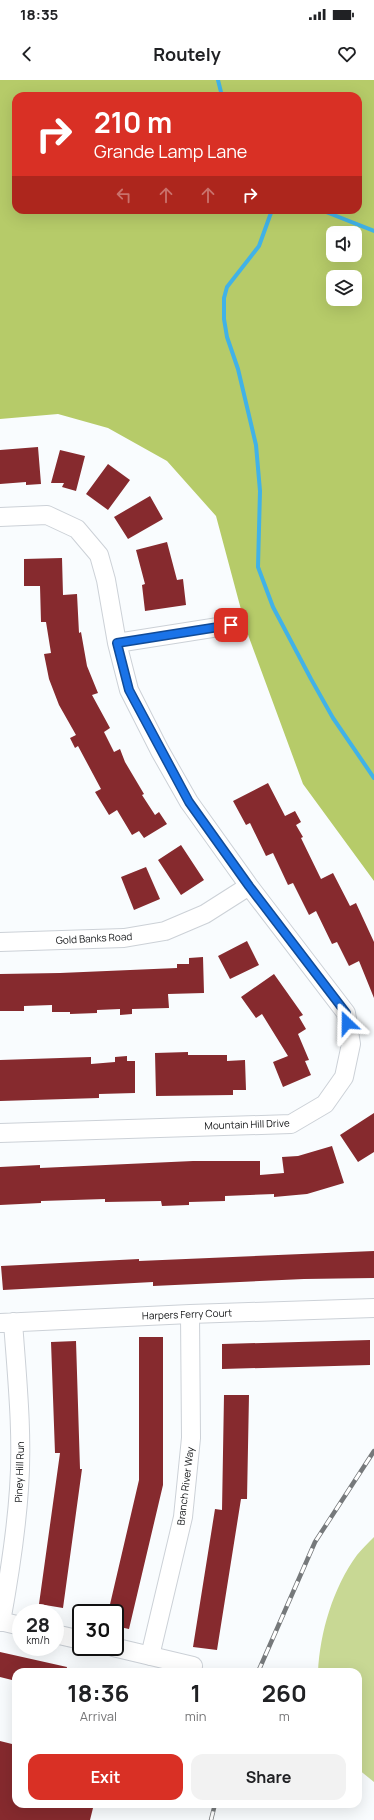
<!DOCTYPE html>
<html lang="en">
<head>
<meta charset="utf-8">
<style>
	:root { --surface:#fff; --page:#f2f2f2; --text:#202124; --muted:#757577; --accent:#d93025 }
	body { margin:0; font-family:Manrope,sans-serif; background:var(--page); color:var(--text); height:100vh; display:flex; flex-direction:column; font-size:15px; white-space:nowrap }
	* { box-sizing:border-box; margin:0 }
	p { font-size:13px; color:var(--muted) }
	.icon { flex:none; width:22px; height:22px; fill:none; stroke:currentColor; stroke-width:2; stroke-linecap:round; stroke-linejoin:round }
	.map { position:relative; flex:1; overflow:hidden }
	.sheet { position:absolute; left:12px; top:1588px; width:350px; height:140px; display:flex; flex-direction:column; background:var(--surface); border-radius:12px; box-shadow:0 4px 16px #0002 }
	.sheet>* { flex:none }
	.banner { position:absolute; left:12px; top:12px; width:350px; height:122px; border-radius:12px; box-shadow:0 4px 16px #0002; background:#d93025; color:#fff; overflow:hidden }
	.controls { position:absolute; left:326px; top:146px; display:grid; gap:8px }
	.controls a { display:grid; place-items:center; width:36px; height:36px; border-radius:8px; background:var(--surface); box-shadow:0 4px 16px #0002; font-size:20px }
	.speed { position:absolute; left:12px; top:1524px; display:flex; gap:8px; font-size:20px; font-weight:700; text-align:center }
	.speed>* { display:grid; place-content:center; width:52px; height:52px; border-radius:50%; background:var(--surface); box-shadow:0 4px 16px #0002; line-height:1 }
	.speed small { font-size:10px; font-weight:400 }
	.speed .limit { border:2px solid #111; border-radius:6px; background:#fff; color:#111 }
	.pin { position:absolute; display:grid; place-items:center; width:34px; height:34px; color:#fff; margin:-17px; border-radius:8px; box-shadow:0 2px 6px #0006 }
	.me { position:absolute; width:44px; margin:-22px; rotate:337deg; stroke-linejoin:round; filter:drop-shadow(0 0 3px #0008) }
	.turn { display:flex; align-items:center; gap:14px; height:84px; padding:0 16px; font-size:18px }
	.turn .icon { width:52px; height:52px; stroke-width:2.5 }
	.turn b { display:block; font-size:28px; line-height:34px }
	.lanes { display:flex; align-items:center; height:38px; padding:0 16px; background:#0003; justify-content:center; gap:20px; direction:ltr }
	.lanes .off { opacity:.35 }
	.eta { display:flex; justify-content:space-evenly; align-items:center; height:68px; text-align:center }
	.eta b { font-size:24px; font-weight:700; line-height:28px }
	.cta { display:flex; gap:8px; margin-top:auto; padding:8px 16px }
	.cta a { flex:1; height:46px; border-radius:12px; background:var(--accent); color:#fff; font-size:16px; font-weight:700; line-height:46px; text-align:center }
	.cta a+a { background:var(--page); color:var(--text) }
	.status { display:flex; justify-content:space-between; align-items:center; height:28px; padding:0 20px; background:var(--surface); direction:ltr }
	.status svg { height:11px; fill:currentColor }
	header { display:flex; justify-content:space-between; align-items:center; height:52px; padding:0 16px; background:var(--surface); font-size:18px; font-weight:700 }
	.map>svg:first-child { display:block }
	.green { fill:#c8d894 }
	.forest { fill:#b6cb69; fill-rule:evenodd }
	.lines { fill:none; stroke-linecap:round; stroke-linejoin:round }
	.stream { stroke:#41b2e7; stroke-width:4 }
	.building { fill:#862a2e }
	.minor-casing { stroke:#ccd1d7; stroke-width:20 }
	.minor { stroke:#fff; stroke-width:18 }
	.rail-casing { stroke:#76797b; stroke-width:4.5 }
	.rail { stroke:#fff; stroke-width:3; stroke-dasharray:9; stroke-linecap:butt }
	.route-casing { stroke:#114b97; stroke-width:10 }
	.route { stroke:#1a73e8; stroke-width:7 }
	.labels { text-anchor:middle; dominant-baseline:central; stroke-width:4; stroke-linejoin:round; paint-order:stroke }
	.street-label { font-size:10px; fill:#111315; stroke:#fff }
</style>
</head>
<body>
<div class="status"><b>18:35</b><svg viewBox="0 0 49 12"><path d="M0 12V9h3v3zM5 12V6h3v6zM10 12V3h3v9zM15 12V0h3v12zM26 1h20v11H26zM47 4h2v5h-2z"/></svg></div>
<header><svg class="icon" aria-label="back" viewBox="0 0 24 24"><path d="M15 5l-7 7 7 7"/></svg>Routely<svg class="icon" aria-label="heart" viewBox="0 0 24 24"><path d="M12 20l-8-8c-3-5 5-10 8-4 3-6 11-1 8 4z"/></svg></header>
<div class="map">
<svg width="374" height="1740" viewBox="0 0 374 1740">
	<rect width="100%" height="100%" fill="#f9fcfe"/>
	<path class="green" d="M374,1457v245l-16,-13v-97h-40c2,-40 15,-84 39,-117 5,-6 11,-12 17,-18z"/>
	<path class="forest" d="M0,0h374v801l-71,-97 -56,-152 -31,-116 -49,-55 -59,-33 -50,-14 -58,5zM16,16h342v114h-342zM333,153h22v22h-22zM333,197h22v22h-22z"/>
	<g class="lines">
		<path class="stream" d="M218,0l4,16
			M272,130l-13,36 -32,41 -3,11v21l3,18 11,32 18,76 4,46 -2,76 15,40 38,72 22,39 41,60
			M321,130l53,21"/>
	</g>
	<path class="building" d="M38,367l3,37 -15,1v-3l-26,2v-34z
		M60,370l25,6 -9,35 -14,-4 2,-4h-13z
		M108,384l22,16 -22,30 -22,-16z
		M150,416l13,23 -35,20 -14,-22z
		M167,462l10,38 6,-1 3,26 -41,6 -3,-26 3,-1 -9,-34z
		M62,478l1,37 14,-1 2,39 2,-1 6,34 11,27 -6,2 18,33 -6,4 10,20 6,-3 5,13 19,32 -2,1 13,20 4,-3 8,12 -23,14 -5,-7 -7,4 -15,-25 -8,5 -14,-23 6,-3 -23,-43 -3,2 -5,-10 6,-3 -17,-30 -10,-26 -5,-25 7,-1 -5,-31h-5l-1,-36h-16v-27z
		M268,703l17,33 10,-5 6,11 -5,3 7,12 -2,1 20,41 12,-6 17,33 6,-3 18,39v56l-15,-37 -10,5 -12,-24 -5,2 -16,-33 -7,4 -16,-32 -5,2 -15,-32 -7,3 -16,-33 -4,2 -13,-24z
		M181,765l23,35 -23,15 -23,-35z
		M146,787l14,32 -26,11 -13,-33z
		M247,861l12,24 -29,14 -12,-23z
		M203,877l1,36 -36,1 1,14 -37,1v5l-12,1v-6l-23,1v3l-27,1v-2h-18v-7l-28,1v5h-24v-37l60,-1 117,-5v-4h12v-6z
		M274,894l29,41 -4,2 7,12 -8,5 11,26 -4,1 6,14 -28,12 -10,-25 15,-6 -26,-42 -6,4 -15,-21z
		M188,972v3h39v6l18,-1 1,30h-13v5l-77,1 -1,-43z
		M127,976v5h8v32l-36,1v4l-99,3v-41l91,-3v7l24,-2v-5z
		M374,1033v39l-16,10 -18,-27z
		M332,1066l12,37 -37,11 -33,3v-3l-49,2v5l-36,1v3l-27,1 -1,-5 -56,1v-3l-64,2v2l-41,2v-38l40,-2v3l153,-7h67v14l24,-2 -2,-16 16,-1z
		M374,1171v27l-70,1 -151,7v-4l-150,8 -2,-24 138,-7v2z
		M139,1257h24v148l-34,144 -14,-3v-13h-7l31,-133z
		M370,1260v25l-148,4v-25z
		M76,1261l4,128h2l-19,139 -24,-4 21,-151h-5l-4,-111z
		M224,1315h25l-2,104h-6l-24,151 -24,-3 22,-138 7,1z
		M0,1572l67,15 -1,5h-50v9l-16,-4z
		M0,1661l16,4v59h78l-4,16h-90z"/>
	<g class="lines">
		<g class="minor-casing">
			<path id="minor" d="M0,437l47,-2 30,14 22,26 7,25 11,63 12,47 31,61 29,51 60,84 97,127 5,31 -7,33 -19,27 -34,20 -291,9
				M117,563l114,-18
				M0,862l124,-4 41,-7 40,-17 44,-28
				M0,1243l190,-9 184,-6
				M0,1541l21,5
				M1,1542c8,-44 15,-88 18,-133 4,-55 -2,-111 -6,-167
				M55,1554l26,6
				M113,1567l80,19
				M150,1576l33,-139 8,-79 -1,-124"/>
		</g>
		<use href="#minor" class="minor"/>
		<g class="rail-casing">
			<path id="rail" d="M258,1592l57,-130 59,-91
				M211,1740l4,-16"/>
		</g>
		<use href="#rail" class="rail"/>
	</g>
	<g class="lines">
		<g class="route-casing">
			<path id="route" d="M231,545l-114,18 12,47 60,112 60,84 97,127 1,10"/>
		</g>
		<use href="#route" class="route"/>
	</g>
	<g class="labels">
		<g class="street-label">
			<text transform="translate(94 858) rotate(-3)">Gold Banks Road</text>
			<text transform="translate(247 1044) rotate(-2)">Mountain Hill Drive</text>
			<text transform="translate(187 1234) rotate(-2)">Harpers Ferry Court</text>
			<text transform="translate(19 1392) rotate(-88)">Piney Hill Run</text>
			<text transform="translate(185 1406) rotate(-83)">Branch River Way</text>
		</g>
	</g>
</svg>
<div class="controls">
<a><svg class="icon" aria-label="sound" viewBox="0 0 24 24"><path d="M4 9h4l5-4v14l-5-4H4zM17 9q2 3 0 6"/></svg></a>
<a><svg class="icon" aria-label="layers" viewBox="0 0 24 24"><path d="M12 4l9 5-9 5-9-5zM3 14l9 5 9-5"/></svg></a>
</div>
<div class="speed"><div>28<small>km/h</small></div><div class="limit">30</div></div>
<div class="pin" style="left:231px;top:545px;background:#d93025"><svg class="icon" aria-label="arrive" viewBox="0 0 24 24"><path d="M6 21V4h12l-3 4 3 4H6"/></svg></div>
<svg class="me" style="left:347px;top:943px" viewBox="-20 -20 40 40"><path d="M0-17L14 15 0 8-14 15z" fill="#1a73e8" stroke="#fff" stroke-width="4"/></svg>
<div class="banner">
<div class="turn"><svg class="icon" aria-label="right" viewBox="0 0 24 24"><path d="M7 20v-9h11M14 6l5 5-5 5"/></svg><div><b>210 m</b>Grande Lamp Lane</div></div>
<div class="lanes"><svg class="icon off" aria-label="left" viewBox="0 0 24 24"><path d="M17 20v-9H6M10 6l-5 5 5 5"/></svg><svg class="icon off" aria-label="ahead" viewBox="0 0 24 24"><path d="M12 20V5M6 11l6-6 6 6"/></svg><svg class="icon off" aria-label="ahead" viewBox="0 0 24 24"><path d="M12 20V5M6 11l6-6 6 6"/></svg><svg class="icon" aria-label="right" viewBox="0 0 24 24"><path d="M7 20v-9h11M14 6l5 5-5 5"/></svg></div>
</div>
<section class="sheet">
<div class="eta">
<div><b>18:36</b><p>Arrival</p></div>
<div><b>1</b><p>min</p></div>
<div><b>260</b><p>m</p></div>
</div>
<div class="cta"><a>Exit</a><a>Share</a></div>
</section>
</div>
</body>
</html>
